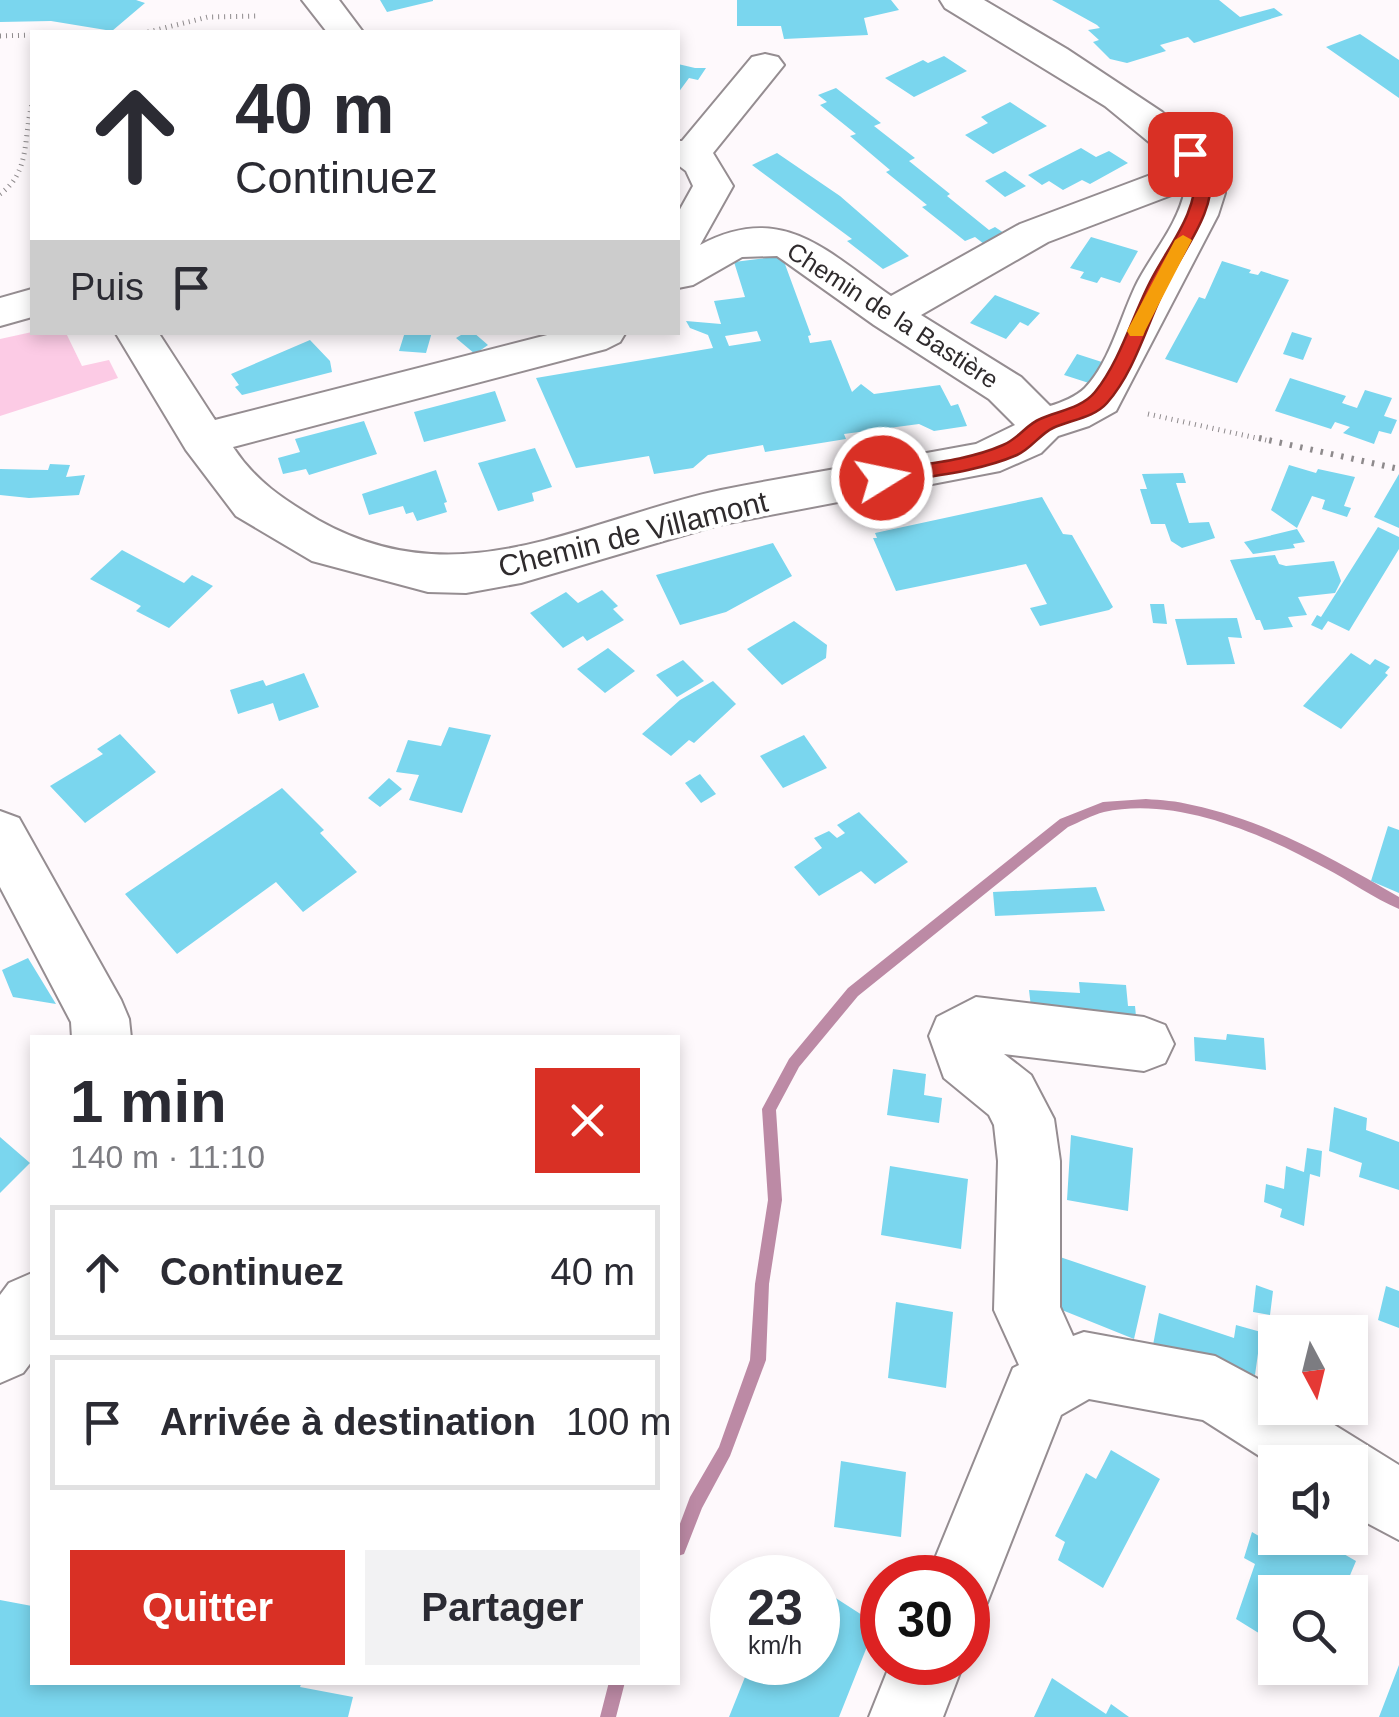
<!DOCTYPE html>
<html lang="fr">
<head>
<meta charset="utf-8">
<style>
	:root { --surface:#fff; --page:#f2f2f3; --text:#2b2b33; --muted:#7c7c81; --line:#e1e1e2; --accent:#d93025 }
	body { margin:0; font-family:Arial,sans-serif; background:var(--page); color:var(--text); height:100vh; display:flex; flex-direction:column; font-size:38px; white-space:nowrap }
	* { box-sizing:border-box; margin:0 }
	p { font-size:32px; color:var(--muted) }
	.icon { flex:none; width:55px; height:55px; fill:none; stroke:currentColor; stroke-width:2; stroke-linecap:round; stroke-linejoin:round }
	.map { position:relative; flex:1; overflow:hidden }
	.panel { position:absolute; left:30px; top:1035px; width:650px; height:650px; display:flex; flex-direction:column; background:var(--surface); border-radius:0px; box-shadow:0 5px 15px #0003 }
	.panel>* { flex:none }
	.banner { position:absolute; left:30px; top:30px; width:650px; height:305px; border-radius:0px; box-shadow:0 5px 15px #0003; background:#fff; color:var(--text); overflow:hidden }
	.needle { width:65px; rotate:173deg }
	.controls { position:absolute; left:1258px; top:1315px; display:grid; gap:20px }
	.controls a { display:grid; place-items:center; width:110px; height:110px; border-radius:0px; background:var(--surface); box-shadow:0 5px 15px #0003; font-size:50px }
	.speed { position:absolute; left:710px; top:1555px; display:flex; gap:20px; font-size:50px; font-weight:700; text-align:center }
	.speed>* { display:grid; place-content:center; width:130px; height:130px; border-radius:50%; background:var(--surface); box-shadow:0 5px 15px #0003; line-height:1 }
	.speed small { font-size:25px; font-weight:400 }
	.speed .limit { border:15px solid #d22; background:#fff; color:#111 }
	.pin { position:absolute; display:grid; place-items:center; width:85px; height:85px; color:#fff; margin:-42px; border-radius:20px; box-shadow:0 5px 15px #0006 }
	.me { position:absolute; width:110px; margin:-55px; rotate:80deg; stroke-linejoin:round; filter:drop-shadow(0 0 8px #0008) }
	.turn { display:flex; align-items:center; gap:35px; height:210px; padding:0 40px; font-size:45px }
	.turn .icon { width:130px; height:130px; stroke-width:2.5 }
	.turn b { display:block; font-size:70px; line-height:85px }
	.then { display:flex; align-items:center; height:95px; padding:0 40px; background:#0003; gap:20px; font-size:38px }
	.round { display:grid; place-items:center; flex:none; width:105px; height:105px; border-radius:0px; background:var(--page) }
	.summary { display:flex; align-items:center; justify-content:space-between; height:170px; padding:0 40px }
	h1 { font-size:60px; font-weight:700; line-height:75px }
	.primary-button { display:flex; gap:20px; margin-top:auto; padding:20px 40px }
	.primary-button a { flex:1; height:115px; border-radius:0px; background:var(--accent); color:#fff; font-size:40px; font-weight:700; line-height:115px; text-align:center }
	.primary-button a+a { background:var(--page); color:var(--text) }
	ul { padding:0; list-style:none }
	li { display:flex; align-items:center; gap:30px; height:135px; margin:0 20px 15px; padding:0 20px; border:5px solid var(--line); border-radius:0px }
	li div { flex:1 }
	li b { display:block; font-size:38px }
	li em { font-style:normal }
	.map>svg:first-child { display:block }
	.green { fill:#fccbe5 }
	.lines { fill:none; stroke-linecap:round; stroke-linejoin:round }
	.stream { fill:#bc8aa5; fill-rule:evenodd }
	.building { fill:#7ad6ee; fill-rule:evenodd }
	.minor-casing { stroke:#958d91; stroke-width:4 }
	.path-far1 { stroke:#8e8a8c; stroke-width:5; stroke-dasharray:1 5; stroke-linecap:butt }
	.path { stroke:#8e8a8c; stroke-width:6; stroke-dasharray:2.5 8; stroke-linecap:butt }
	.minor { fill:#fff; fill-rule:evenodd }
	.route { fill:#d93025; stroke:#8d1f18; stroke-width:2.5 }
	.slow { fill:#f59e0b }
	.labels { text-anchor:middle; dominant-baseline:central; stroke-width:8; stroke-linejoin:round; paint-order:stroke }
	.far-street-label { font-size:25px; fill:#2f2b2d; stroke:#fff }
	.street-label { font-size:30px; fill:#2f2b2d; stroke:#fff }
</style>
</head>
<body>
<div class="map">
<svg width="1399" height="1717" viewBox="0 0 1399 1717">
	<rect width="100%" height="100%" fill="#fef9fc"/>
	<path class="green" d="M32,332l34,1 16,33 27,-6 9,18 -118,38v-77z"/>
	<g class="lines">
		<path class="stream" d="M1146,799c15,1 31,2 46,6 75,16 142,54 207,92v12c-26,-11 -49,-28 -74,-41 -62,-34 -149,-72 -221,-56 -12,3 -24,10 -36,15l-210,169 -59,71 -23,43 6,90 -13,84 -3,76 -36,96 -28,52 -18,46 -6,2v-27l12,-32 29,-50 31,-87 5,-76 13,-84 -6,-91 27,-50 59,-71 212,-169 43,-17z
			M609,1682h16l-9,35h-16z"/>
	</g>
	<path class="building" d="M0,0h136l9,3 -33,28 -61,-10 -51,1z
		M380,0h53v1l-46,11z
		M737,0h154l8,10 -35,8 4,17 -84,4 -3,-13h-44z
		M1052,0h167l21,17 34,-9 9,7 -89,28 -6,-6 -28,8 6,6 -39,12 -17,-4 -17,-17 6,-2 -11,-10 12,-2 -3,-3z
		M1360,34l39,26v38l-73,-51z
		M944,56l23,15 -53,26 -29,-19 38,-18 5,3z
		M678,64l17,4h11l-8,12 -9,-2 -11,15z
		M836,88l45,35 -7,3 41,32 -6,3 41,33 -3,2 42,34 6,-3 9,6 -20,11 -9,-7 -10,4 -43,-34 5,-2 -41,-33 4,-2 -40,-34 6,-2 -36,-29 7,-3 -9,-7z
		M1010,102l37,24 -54,28 -28,-19 23,-12 -7,-6z
		M1081,148l15,9 13,-6 19,12 -38,21 -8,-4 -19,10 -14,-9 -7,4 -14,-10z
		M777,153l63,43 69,60 -26,13 -36,-28 5,-2 -100,-74z
		M1005,171l21,15 -21,11 -20,-16z
		M1091,237l47,14 -18,32 -19,-6 -4,6 -17,-5 4,-6 -14,-4z
		M782,256l29,79 -3,1 2,7 21,-3 21,52 9,-8 13,10 66,-9 11,21 7,-2 9,22 -33,5 -15,-7 -75,10 2,5 -81,13 -2,-7 -55,10 -15,13 -39,6 -5,-18 -73,12 -40,-90 177,-30 -5,-13 -18,-7 -4,-7 35,3 -7,-23 31,-4 -11,-35zM757,331l4,10 -32,5 -4,-10z
		M1222,261l29,9 -2,3 9,2 3,-4 28,9 -52,103 -72,-24 34,-62 6,2z
		M995,295l45,18 -12,13 -8,-4 -14,17 -36,-16z
		M405,332h27l-6,21 -27,-2z
		M466,332h7l15,13 -13,9 -19,-16z
		M1292,332l20,6 -9,22 -20,-6z
		M310,340l20,21 2,11 -90,23 -7,-8 4,-2 -8,-11z
		M1077,354l28,9 -13,21 -28,-9z
		M1290,378l56,18 -4,7 15,5 8,-18 27,8 -8,18 13,4 -6,14 -12,-3 -5,13 -31,-11 7,-6 -15,-5 -4,7 -56,-18z
		M495,391l11,30 -82,21 -10,-30z
		M364,421l13,33 -68,21 -3,-6 -23,5 -5,-16 22,-6 -5,-13z
		M535,448l17,39 -20,6 2,8 -36,10 -20,-48z
		M50,464l20,1 -4,12 19,-2 -6,20 -50,3 -29,-3v-26l48,1z
		M1289,465l27,8 2,-4 37,8 -11,29 7,2 -4,9 -25,-8 3,-9 -13,-4 -15,32 -26,-18z
		M436,470l11,32 -3,1 3,9 -30,9 -4,-9 -7,2 -3,-8 -34,9 -7,-21z
		M1183,473l3,10h-10l13,40 20,-1 6,16 -33,10 -11,-7 -6,-17h-14l-11,-35h7l-5,-15z
		M1399,474v54l-25,-11z
		M1042,497l21,37 9,1 41,72 -4,3 -69,16 -10,-18 17,-4 -21,-40 -130,27 -23,-53h4l-2,-5z
		M1378,527l21,10v12l-50,82 -21,-10 -6,9 -11,-5 6,-10 4,2z
		M1297,529l8,13 -12,2 2,4 -42,6 -9,-12z
		M773,543l19,33 -66,36 -46,13 -24,-50z
		M122,550l62,33 8,-8 21,11 -44,42 -33,-17 5,-5 -51,-27z
		M1275,555l4,9 7,2 48,-5 7,20 -6,12 -37,4 9,18 -19,2 5,10 -29,3 -4,-10h-4l-26,-60z
		M602,590l16,16 -5,3 11,11 -37,21 -4,-5 -20,12 -33,-35 36,-21 12,11z
		M1150,604h14l3,20 -14,-1z
		M1237,618l5,20 -14,-1 7,27 -48,1 -12,-46z
		M794,621l33,24 -1,13 -44,27 -35,-36z
		M608,648l27,23 -30,22 -28,-24z
		M1351,653l19,12 5,-6 15,8 -5,6 3,2 -47,54 -38,-23z
		M683,660l21,21 -27,16 -21,-22z
		M304,673l15,34 -40,14 -6,-18 -35,11 -8,-24 33,-10 3,6z
		M713,681l23,23 -42,39 -5,-3 -18,16 -29,-22 38,-34z
		M449,727l42,8 -29,78 -53,-13 10,-25 -23,-3 12,-32 33,6z
		M120,734l36,38 -71,51 -35,-37 53,-32 -6,-5z
		M804,735l23,33 -44,20 -23,-32z
		M700,774l16,20 -15,9 -16,-20z
		M389,778l13,11 -22,18 -12,-9z
		M282,788l42,42 -4,3 37,39 -54,40 -27,-30 -99,72 -52,-60z
		M859,812l49,50 -33,22 -14,-13 -42,25 -25,-29 28,-19 -8,-10 15,-7 8,7 8,-5 -8,-8z
		M1388,826l11,4v63l-28,-12z
		M1096,887l9,24 -110,5 -2,-24z
		M28,958l28,46 -43,-7 -11,-27z
		M1079,982l47,3 2,21h7l1,10 -7,-1 1,7 -98,-6 -3,-26 51,3z
		M1227,1034l37,4 2,32 -71,-9 -1,-24 32,3z
		M893,1069l33,5 -2,21 18,3 -3,25 -52,-8z
		M1334,1107l33,11 -1,12 33,12v48l-40,-13 3,-14 -33,-12z
		M1071,1135l62,13 -5,63 -61,-11z
		M0,1137l30,26 -30,30z
		M1307,1148l15,3 -2,26 -10,-3 -6,52 -24,-9 2,-8 -18,-7 2,-18 18,5 2,-23 18,6z
		M890,1166l78,13 -7,70 -80,-14z
		M1057,1256l89,30 -12,53 -82,-33z
		M1256,1285l17,6 -3,24 -17,-3z
		M1386,1286l13,5v37l-21,-8z
		M896,1302l57,10 -7,76 -58,-10z
		M1159,1313l75,25 2,-13 25,7 -6,43 -102,-30z
		M1111,1450l49,29 -57,109 -45,-28 7,-18 -10,-6 31,-63 10,6z
		M841,1461l65,11 -5,65 -67,-10z
		M1275,1511v27h41l40,23 -13,31h-68v51l-39,-24 19,-55 -11,-6 8,-26 12,7z
		M818,1592l13,3 45,29 -37,93h-110l22,-55h67z
		M0,1600l32,6v76h270l-2,5 53,10 -5,20h-348z
		M1399,1665v52h-20z
		M1052,1678l54,36 5,-10 18,13h-95z"/>
	<g class="lines">
		<g class="minor-casing">
			<path id="minor" d="M302,0h37l24,32h-36z
				M940,0h44l83,49 95,63 62,57 1,24 -7,22 -102,196 -27,15 -31,10 -17,17 -41,18 -282,54 -197,58 -55,10 -38,-1 -116,-31 -76,-45 -50,-66 -71,-118h43l57,88 344,-88h67l-6,10 -14,7 -373,98c23,35 50,52 85,73 142,80 263,0 403,-30 85,-17 170,-30 255,-46l39,-19 -26,-26 -115,-74 -97,-69 -35,1 -49,28 -15,3v-75l15,-27 -7,-15 -8,-6v-24h4l70,-84 13,-3 13,3 6,8 -71,88 20,33 -33,59c82,-44 126,6 191,51l129,-72 157,-59 -72,-59 -160,-98zM1185,190c-7,34 -31,61 -47,91 -17,33 -27,80 -53,107 -8,8 -24,15 -35,18l-29,-29 -100,-62 127,-73z
				M32,289v28l-32,9v-28z
				M0,811l19,7 102,182 8,19 2,19h-59l-1,-16 -71,-135z
				M976,997l168,20 21,8 9,19 -9,19 -21,8 -140,-17 27,21 23,44 6,42v146l13,29 11,-4 131,24 60,32v20h32l92,57v75l-49,-26v-52h-75v4l-72,-46 -114,-21 -28,16 -74,188 -19,8v-33h-41l86,-210 6,-3 -25,-55 4,-149 -4,-36 -5,-10 -45,-37 -15,-42 8,-19z
				M32,1273v88l-9,12 -23,10v-88l9,-12z
				M891,1662h73l-21,55h-74z"/>
		</g>
		<path class="path-far1" d="M148,32l60,-15 48,-1
			M0,36l32,-1
			M0,194c31,-22 23,-57 32,-90
			M1148,414l122,27"/>
		<path class="path" d="M1259,438l140,31"/>
		<use href="#minor" class="minor"/>
	</g>
	<path class="route" d="M1190,149l22,19c2,46 -23,73 -43,112 -21,39 -32,89 -62,123 -13,15 -37,17 -54,25 -13,6 -22,21 -36,27 -42,18 -90,21 -135,29l-6,-2v-9l6,-2c40,-7 85,-10 121,-26 15,-6 24,-21 37,-26 18,-8 42,-11 55,-27 25,-31 37,-75 55,-110 20,-39 47,-67 46,-112l-15,-16z"/>
	<path class="slow" d="M1183,235l9,5 -47,91 -2,5h-13l-3,-5 48,-91z"/>
	<g class="labels">
		<g class="far-street-label">
			<text transform="translate(893 315) rotate(33)">Chemin de la Bastière</text>
		</g>
		<g class="street-label">
			<text transform="translate(633 534) rotate(-14)">Chemin de Villamont</text>
		</g>
	</g>
</svg>
<div class="controls">
<a><svg class="needle" viewBox="-14 -14 28 28"><path d="M0-13l5 13h-10z" fill="#e53935"/><path d="M0 13l5-13h-10z" fill="#7c7c81"/></svg></a>
<a><svg class="icon" aria-label="sound" viewBox="0 0 24 24"><path d="M4 9h4l5-4v14l-5-4H4zM17 9q2 3 0 6"/></svg></a>
<a><svg class="icon" aria-label="search" viewBox="0 0 24 24"><circle cx="10" cy="10" r="6"/><path d="M15 15l6 6"/></svg></a>
</div>
<div class="speed"><div>23<small>km/h</small></div><div class="limit">30</div></div>
<div class="pin" style="left:1190px;top:154px;background:#d93025"><svg class="icon" aria-label="arrive" viewBox="0 0 24 24"><path d="M6 21V4h12l-3 4 3 4H6"/></svg></div>
<svg class="me" style="left:882px;top:478px" viewBox="-20 -20 40 40"><circle r="17" fill="#d93025" stroke="#fff" stroke-width="3"/><path d="M0-11L8 9 0 5-8 9z" fill="#fff"/></svg>
<div class="banner">
<div class="turn"><svg class="icon" aria-label="ahead" viewBox="0 0 24 24"><path d="M12 20V5M6 11l6-6 6 6"/></svg><div><b>40 m</b>Continuez</div></div>
<div class="then">Puis<svg class="icon" aria-label="arrive" viewBox="0 0 24 24"><path d="M6 21V4h12l-3 4 3 4H6"/></svg></div>
</div>
<section class="panel">
<div class="summary"><div><h1>1 min</h1><p>140 m · 11:10</p></div><a class="round" style="background:#d93025;color:#fff"><svg class="icon" aria-label="close" viewBox="0 0 24 24"><path d="M6 6l12 12M18 6L6 18"/></svg></a></div>
<ul>
<li><svg class="icon" aria-label="ahead" viewBox="0 0 24 24"><path d="M12 20V5M6 11l6-6 6 6"/></svg><div><b>Continuez</b></div><em>40 m</em></li>
<li><svg class="icon" aria-label="arrive" viewBox="0 0 24 24"><path d="M6 21V4h12l-3 4 3 4H6"/></svg><div><b>Arrivée à destination</b></div><em>100 m</em></li>
</ul>
<div class="primary-button"><a>Quitter</a><a>Partager</a></div>
</section>
</div>
</body>
</html>
